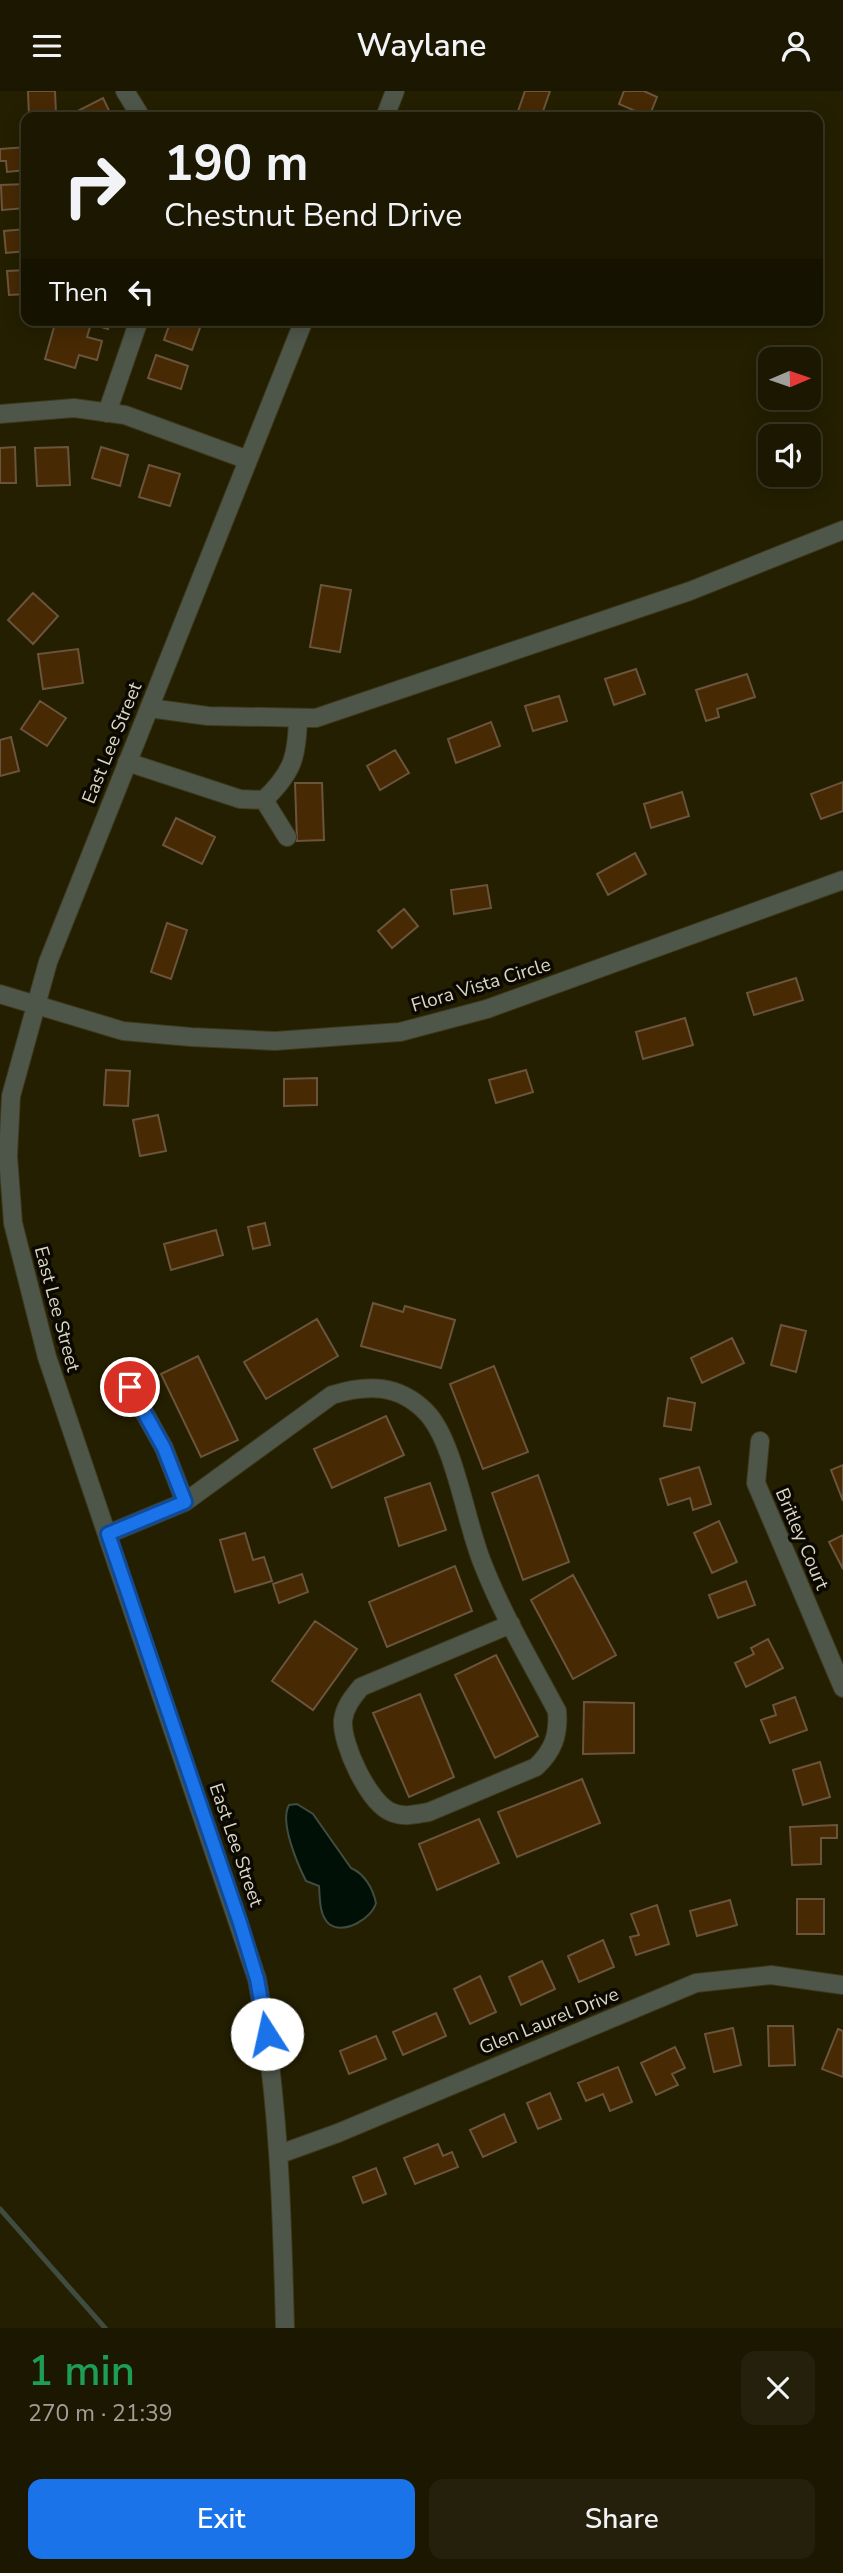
<!DOCTYPE html>
<html lang="en">
<head>
<meta charset="utf-8">
<style>
	:root { --surface:#1b1701; --page:#24200b; --text:#f1f3f6; --muted:#a09f99; --line:#393623; --accent:#1a73e8 }
	body { margin:0; font-family:"Nunito Sans",sans-serif; background:var(--page); color:var(--text); height:100vh; display:flex; flex-direction:column; font-size:26px; white-space:nowrap }
	* { box-sizing:border-box; margin:0 }
	p { font-size:23px; color:var(--muted) }
	.icon { flex:none; width:38px; height:38px; fill:none; stroke:currentColor; stroke-width:2; stroke-linecap:round; stroke-linejoin:round }
	.map { position:relative; height:2237px; overflow:hidden }
	.drawer { display:flex; flex-direction:column; background:var(--surface); flex:1 }
	.drawer>* { flex:none }
	.hud { position:absolute; left:21px; top:21px; width:802px; height:214px; border-radius:14px; box-shadow:0 4px 18px #0003,0 0 0 2px var(--line); background:#1b1701; color:var(--text); overflow:hidden }
	.needle { width:46px; rotate:88deg }
	.controls { position:absolute; left:758px; top:256px; display:grid; gap:14px }
	.controls a { display:grid; place-items:center; width:63px; height:63px; border-radius:14px; background:var(--surface); box-shadow:0 4px 18px #0003,0 0 0 2px var(--line); font-size:35px }
	.pin { position:absolute; display:grid; place-items:center; width:60px; height:60px; color:#fff; margin:-30px; border:4px solid #fff; border-radius:50%; box-shadow:0 2px 7px #0007 }
	.me { position:absolute; width:77px; margin:-38px; rotate:350deg; stroke-linejoin:round; filter:drop-shadow(0 0 5px #0008) }
	.turn { display:flex; align-items:center; gap:24px; height:147px; padding:0 28px; font-size:32px }
	.turn .icon { width:91px; height:91px; stroke-width:2.5 }
	.turn b { display:block; font-size:49px; line-height:60px }
	.then { display:flex; align-items:center; height:66px; padding:0 28px; background:#0003; gap:14px; font-size:26px }
	.round { display:grid; place-items:center; flex:none; width:74px; height:74px; border-radius:14px; background:var(--page) }
	.headline { display:flex; align-items:center; justify-content:space-between; height:119px; padding:0 28px }
	h1 { font-size:42px; font-weight:600; line-height:52px; color:#1e9e55 }
	.primary-button { display:flex; gap:14px; margin-top:auto; padding:14px 28px }
	.primary-button a { flex:1; height:80px; border-radius:14px; background:var(--accent); color:#fff; font-size:28px; font-weight:600; line-height:80px; text-align:center }
	.primary-button a+a { background:var(--page); color:var(--text) }
	header { display:flex; justify-content:space-between; align-items:center; height:91px; padding:0 28px; background:var(--surface); font-size:32px; font-weight:600 }
	.map>svg:first-child { display:block }
	.water { fill:#001007; stroke:#414c40; stroke-width:2 }
	.lines { fill:none; stroke-linecap:round; stroke-linejoin:round }
	.stream { stroke:#414c40; stroke-width:5 }
	.building { fill:#472904; stroke:#6b543c; stroke-width:2 }
	.minor-casing { stroke:#3d391c; stroke-width:20 }
	.minor { stroke:#4e5549; stroke-width:18 }
	.route-casing { stroke:#114b97; stroke-width:18 }
	.route { stroke:#1a73e8; stroke-width:12 }
	.labels { text-anchor:middle; dominant-baseline:central; stroke-width:7; stroke-linejoin:round; paint-order:stroke }
	.street-label { font-size:19px; fill:#dad7c5; stroke:#0b0901 }
</style>
</head>
<body>
<header><svg class="icon" aria-label="menu" viewBox="0 0 24 24"><path d="M4 6h16M4 12h16M4 18h16"/></svg>Waylane<svg class="icon" aria-label="person" viewBox="0 0 24 24"><circle cx="12" cy="8" r="4"/><path d="M4 21q1-7 8-7t8 7"/></svg></header>
<div class="map">
<svg width="843" height="2237" viewBox="0 0 843 2237">
	<rect width="100%" height="100%" fill="#241f01"/>
	<path class="water" d="M297,1713l16,10 38,54c14,6 22,21 25,35 -4,15 -31,32 -47,21 -10,-9 -9,-26 -10,-38l-13,-5c-8,-16 -27,-59 -17,-76z"/>
	<g class="lines">
		<path class="stream" d="M0,2118l105,119"/>
	</g>
	<path class="building" d="M28,0h27l1,23 -27,2z
		M525,0h25l-9,26h-25z
		M624,0h20l13,6 -8,20 -30,-13z
		M103,7l9,19h-46z
		M26,56v23l-19,2 -1,-11h-6v-12z
		M26,93v24l-24,2 -1,-25z
		M26,138v22l-20,2 -2,-22z
		M26,179v24l-17,1 -2,-24z
		M56,229h54l-2,9 -17,-5 -4,13 15,4 -5,19 -18,-5 -4,13 -30,-9z
		M171,229h17l13,5 -9,25 -28,-10z
		M156,264l32,11 -7,23 -33,-11z
		M15,356l1,36h-16v-35z
		M68,356l2,38 -33,1 -2,-38z
		M101,356l27,8 -8,31 -28,-8z
		M149,374l31,9 -10,32 -31,-9z
		M321,494l30,5 -11,62 -30,-5z
		M33,502l25,23 -25,28 -25,-24z
		M78,558l5,34 -40,6 -5,-35z
		M636,578l9,25 -31,11 -9,-26z
		M747,583l8,23 -38,12 2,8 -13,4 -10,-31z
		M559,605l8,25 -34,10 -8,-25z
		M40,610l26,17 -19,28 -26,-17z
		M491,631l9,24 -44,17 -8,-24z
		M11,646l8,34 -19,5v-36z
		M395,659l14,23 -29,17 -13,-24z
		M843,691v29l-22,8 -10,-25z
		M295,692h27l2,57 -27,1z
		M682,701l7,24 -38,12 -7,-24z
		M176,727l39,19 -13,27 -39,-19z
		M635,762l11,21 -38,21 -11,-21z
		M487,794l4,23 -37,6 -3,-24z
		M404,818l14,17 -26,22 -14,-17z
		M167,832l20,7 -16,49 -20,-7z
		M796,887l7,22 -49,15 -7,-22z
		M685,927l8,27 -50,14 -7,-27z
		M106,979l24,1 -2,35 -24,-1z
		M526,979l7,22 -37,11 -7,-23z
		M317,987v27l-33,1v-27z
		M158,1024l8,36 -26,5 -7,-36z
		M265,1132l5,22 -17,4 -5,-22z
		M216,1139l7,25 -52,15 -7,-26z
		M373,1212l30,9 2,-6 50,14 -14,48 -80,-22z
		M317,1228l21,37 -72,43 -22,-37z
		M781,1234l25,6 -10,41 -25,-7z
		M732,1247l12,25 -42,20 -11,-25z
		M198,1265l40,84 -37,17 -40,-83z
		M494,1275l34,86 -45,17 -33,-85z
		M668,1307l27,5 -4,27 -27,-4z
		M386,1325l18,39 -72,33 -18,-39z
		M843,1374v36l-12,-31z
		M699,1376l12,37 -18,6 -3,-12 -22,7 -8,-26z
		M538,1384l31,87 -46,18 -31,-87z
		M430,1392l16,47 -47,16 -14,-48z
		M719,1430l18,41 -25,11 -18,-40z
		M245,1442l8,27 11,-3 8,24 -37,11 -15,-52z
		M843,1444v34l-14,-27z
		M455,1475l17,45 -85,36 -18,-45z
		M302,1483l6,18 -29,11 -6,-19z
		M573,1484l43,80 -43,24 -42,-79z
		M746,1490l9,24 -37,13 -9,-23z
		M315,1530l42,28 -44,61 -41,-29z
		M768,1548l15,29 -37,19 -11,-24 19,-9 -3,-6z
		M496,1564l42,81 -43,22 -40,-83z
		M420,1603l34,83 -45,20 -36,-84z
		M795,1606l12,33 -37,13 -9,-23 15,-5 -3,-10z
		M584,1611l50,1v50l-51,1z
		M820,1671l10,35 -27,8 -10,-35z
		M582,1688l18,44 -83,34 -19,-45z
		M479,1728l20,44 -62,27 -18,-46z
		M837,1734v13h-16v26l-29,1 -2,-38z
		M797,1808h27v35h-27z
		M730,1809l7,25 -40,11 -7,-25z
		M657,1814l12,39 -33,11 -6,-18 9,-2 -8,-21z
		M603,1849l11,27 -35,15 -11,-26z
		M542,1870l13,28 -34,16 -12,-28z
		M480,1885l16,36 -26,12 -16,-35z
		M436,1922l10,23 -43,19 -10,-23z
		M768,1935h25l2,39 -26,1z
		M733,1937l8,37 -27,7 -9,-38z
		M838,1938l5,2v46l-21,-8z
		M376,1945l10,23 -37,15 -9,-23z
		M675,1956l10,21 -13,6 6,11 -22,10 -15,-32z
		M618,1976l14,35 -22,9 -7,-17 -17,7 -8,-18z
		M550,2002l11,26 -23,10 -11,-26z
		M504,2023l12,28 -33,15 -13,-27z
		M438,2053l5,12 9,-4 6,15 -43,17 -11,-26z
		M376,2077l10,26 -23,9 -10,-26z"/>
	<g class="lines">
		<g class="minor-casing">
			<path id="minor" d="M125,0l16,26
				M385,26l10,-26
				M107,322l32,-93
				M0,323l74,-6 51,7 123,45
				M149,617l59,8 108,2 374,-127 153,-61
				M127,671l113,37 24,1c29,-28 33,-43 34,-82
				M264,709l23,37
				M0,903l123,37 68,6 84,4 125,-9 87,-23 356,-129
				M130,1296l34,61 21,54
				M760,1350l-4,42 87,205
				M108,1443l77,-32 147,-107c35,-11 67,-11 94,17 28,28 40,111 56,150 20,52 49,100 75,149 2,24 -4,40 -21,56l-107,45c-13,2 -25,6 -38,0 -22,-9 -50,-68 -48,-92 2,-14 10,-23 18,-33l150,-63
				M280,2063l58,-21 358,-150 75,-8 72,10
				M285,2237c-3,-117 -6,-233 -28,-349l-210,-622 -34,-134 -5,-67 3,-60 37,-134 256,-642"/>
		</g>
		<use href="#minor" class="minor"/>
	</g>
	<g class="lines">
		<g class="route-casing">
			<path id="route" d="M130,1296l34,61 21,54 -77,32 132,389 17,56 10,55"/>
		</g>
		<use href="#route" class="route"/>
	</g>
	<g class="labels">
		<g class="street-label">
			<text transform="translate(112 652) rotate(-68)">East Lee Street</text>
			<text transform="translate(481 894) rotate(-17)">Flora Vista Circle</text>
			<text transform="translate(57 1218) rotate(75)">East Lee Street</text>
			<text transform="translate(802 1448) rotate(67)">Britley Court</text>
			<text transform="translate(236 1754) rotate(71)">East Lee Street</text>
			<text transform="translate(549 1930) rotate(-22)">Glen Laurel Drive</text>
		</g>
	</g>
</svg>
<div class="controls">
<a><svg class="needle" viewBox="-14 -14 28 28"><path d="M0-13l5 13h-10z" fill="#e53935"/><path d="M0 13l5-13h-10z" fill="#a09f99"/></svg></a>
<a><svg class="icon" aria-label="sound" viewBox="0 0 24 24"><path d="M4 9h4l5-4v14l-5-4H4zM17 9q2 3 0 6"/></svg></a>
</div>
<div class="pin" style="left:130px;top:1296px;background:#d93025"><svg class="icon" aria-label="arrive" viewBox="0 0 24 24"><path d="M6 21V4h12l-3 4 3 4H6"/></svg></div>
<svg class="me" style="left:267px;top:1943px" viewBox="-20 -20 40 40"><circle r="19" fill="#fff"/><path d="M0-13L10 11 0 6-10 11z" fill="#1a73e8"/></svg>
<div class="hud">
<div class="turn"><svg class="icon" aria-label="right" viewBox="0 0 24 24"><path d="M7 20v-9h11M14 6l5 5-5 5"/></svg><div><b>190 m</b>Chestnut Bend Drive</div></div>
<div class="then">Then<svg class="icon" aria-label="left" viewBox="0 0 24 24"><path d="M17 20v-9H6M10 6l-5 5 5 5"/></svg></div>
</div>
</div>
<section class="drawer">
<div class="headline"><div><h1>1 min</h1><p>270 m · 21:39</p></div><a class="round"><svg class="icon" aria-label="close" viewBox="0 0 24 24"><path d="M6 6l12 12M18 6L6 18"/></svg></a></div>
<div class="primary-button"><a>Exit</a><a>Share</a></div>
</section>
</body>
</html>
